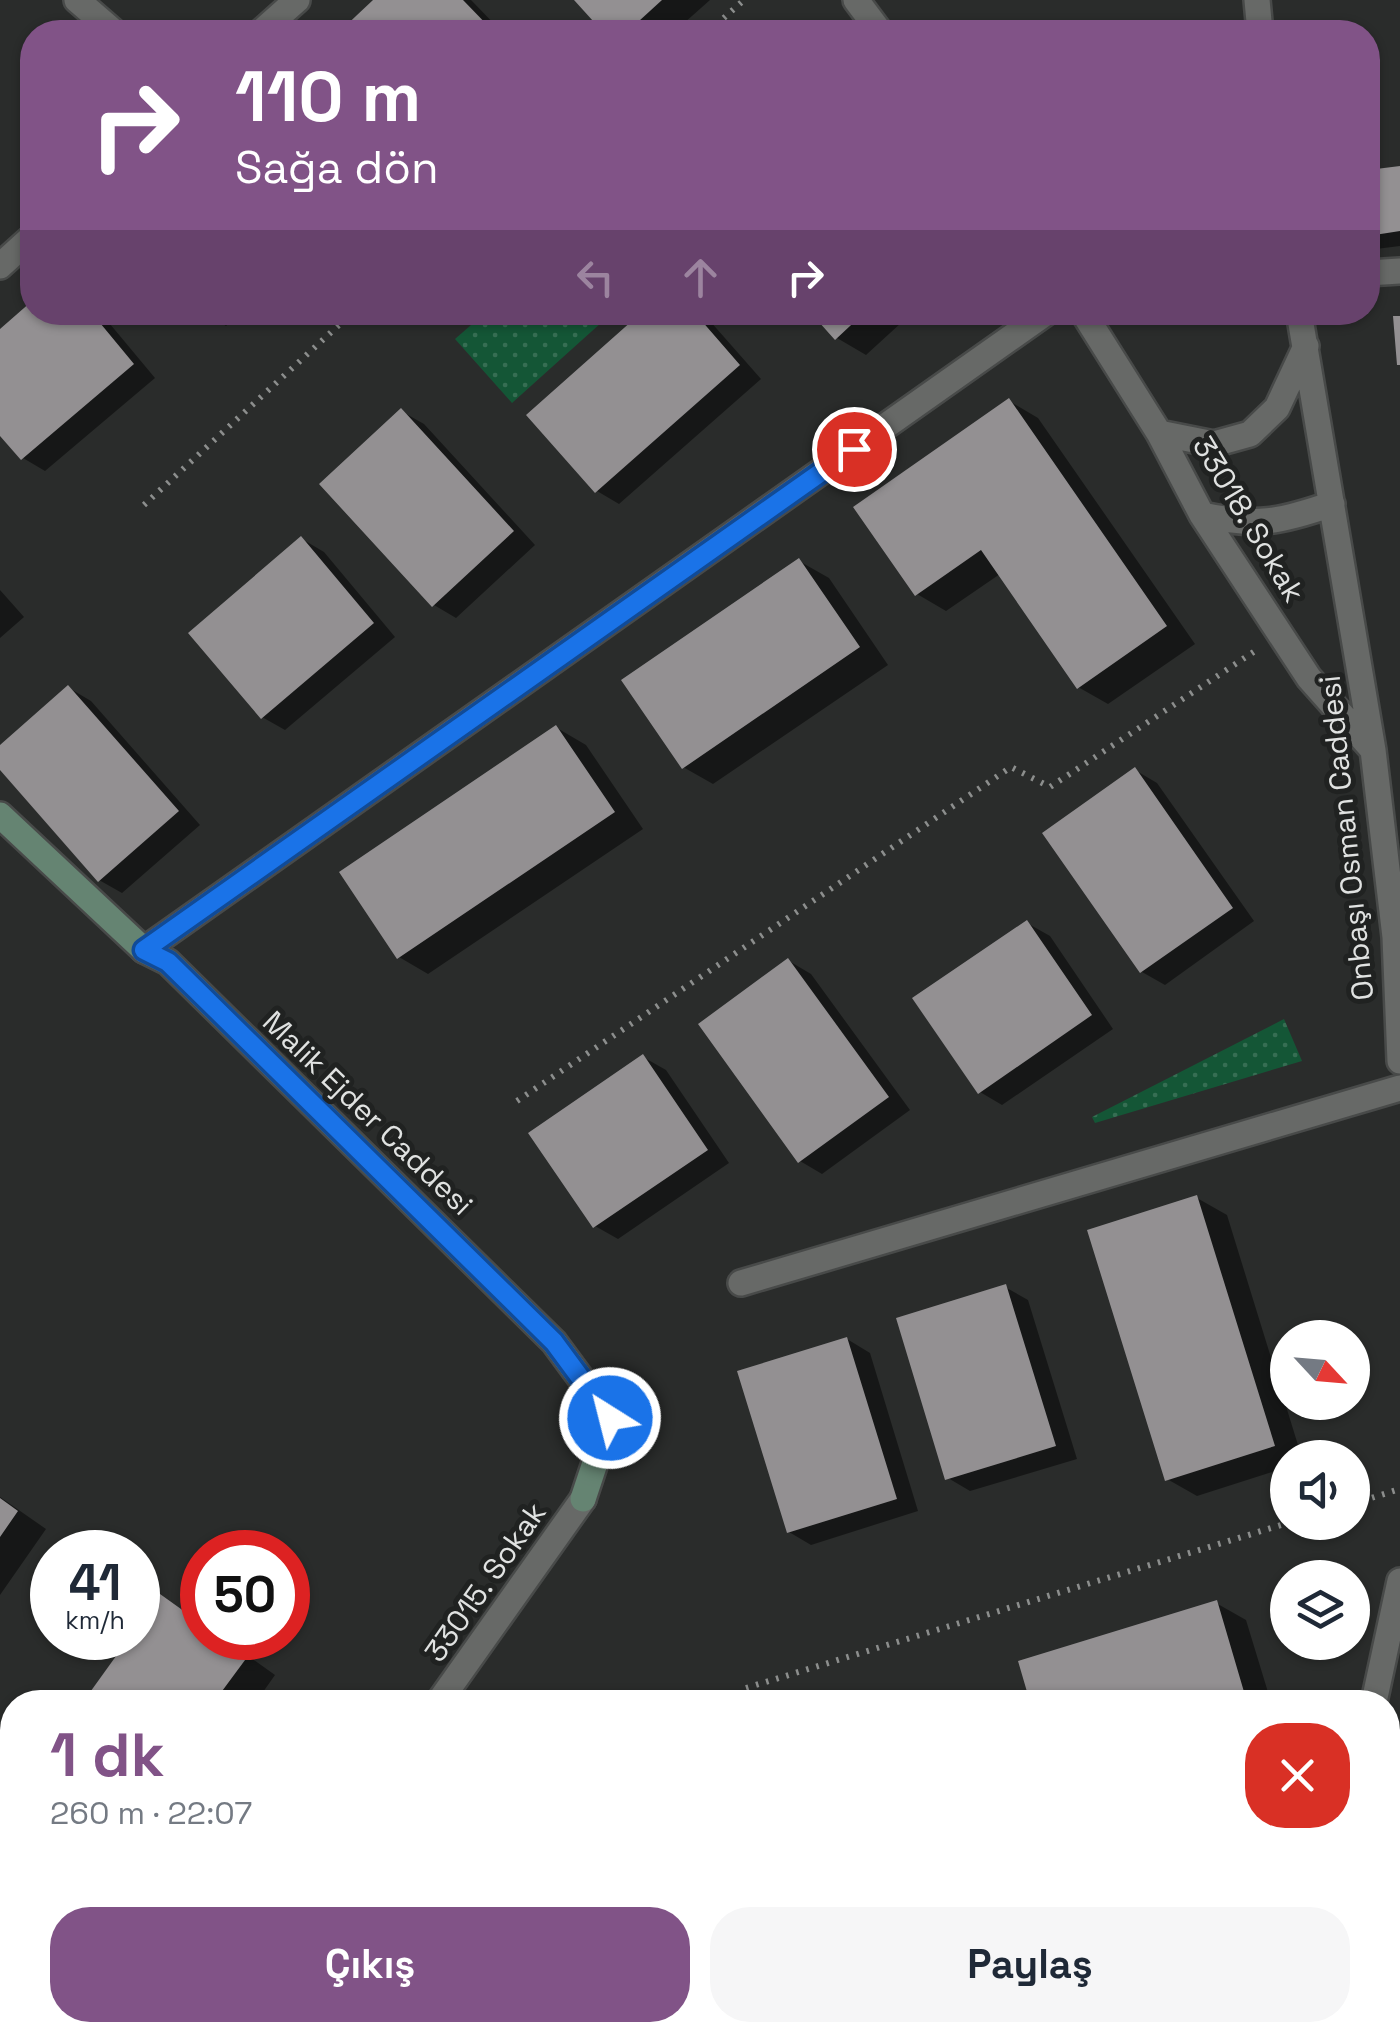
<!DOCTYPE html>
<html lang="tr">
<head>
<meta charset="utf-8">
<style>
	:root { --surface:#fff; --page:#f6f6f7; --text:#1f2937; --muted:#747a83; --accent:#815387 }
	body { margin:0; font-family:"Space Grotesk",sans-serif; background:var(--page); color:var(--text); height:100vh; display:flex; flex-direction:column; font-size:38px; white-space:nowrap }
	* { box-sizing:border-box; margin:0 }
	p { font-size:32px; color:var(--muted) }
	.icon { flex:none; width:55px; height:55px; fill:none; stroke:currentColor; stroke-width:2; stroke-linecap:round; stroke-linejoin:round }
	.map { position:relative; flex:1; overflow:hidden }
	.panel { position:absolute; left:0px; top:1690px; width:1400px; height:352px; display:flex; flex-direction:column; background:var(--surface); border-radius:40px 40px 0 0; box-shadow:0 2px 8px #0004 }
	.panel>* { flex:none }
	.hud { position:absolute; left:20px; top:20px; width:1360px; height:305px; border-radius:40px; box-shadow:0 2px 8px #0004; background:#815387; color:#fff; overflow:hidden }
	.needle { width:65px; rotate:116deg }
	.tools { position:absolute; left:1270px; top:1320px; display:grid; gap:20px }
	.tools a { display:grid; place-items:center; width:100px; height:100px; border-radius:50%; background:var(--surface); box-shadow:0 2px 8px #0004; font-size:50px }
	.speed { position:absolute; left:30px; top:1530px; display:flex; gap:20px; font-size:50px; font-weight:700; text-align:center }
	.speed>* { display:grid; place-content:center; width:130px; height:130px; border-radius:50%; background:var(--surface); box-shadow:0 2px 8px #0004; line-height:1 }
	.speed small { font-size:25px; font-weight:400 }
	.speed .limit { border:15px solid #d22; background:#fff; color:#111 }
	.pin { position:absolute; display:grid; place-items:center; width:85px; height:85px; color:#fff; margin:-42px; border:5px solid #fff; border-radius:50%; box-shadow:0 2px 10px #0007 }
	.me { position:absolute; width:110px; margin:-55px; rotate:324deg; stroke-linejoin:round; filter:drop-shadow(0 0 8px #0008) }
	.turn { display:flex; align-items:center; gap:35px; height:210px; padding:0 50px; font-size:45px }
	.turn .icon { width:130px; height:130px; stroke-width:2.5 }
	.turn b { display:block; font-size:70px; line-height:85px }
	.lanes { display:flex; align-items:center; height:95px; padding:0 50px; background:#0003; justify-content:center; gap:50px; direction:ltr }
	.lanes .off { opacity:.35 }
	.round { display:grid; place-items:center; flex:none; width:105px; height:105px; border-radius:40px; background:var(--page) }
	.overview { display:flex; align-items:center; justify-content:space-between; height:170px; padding:0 50px }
	h1 { font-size:60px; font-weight:700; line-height:75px; color:var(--accent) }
	.cta { display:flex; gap:20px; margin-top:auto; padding:20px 50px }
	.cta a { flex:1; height:115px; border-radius:40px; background:var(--accent); color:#fff; font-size:40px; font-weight:700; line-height:115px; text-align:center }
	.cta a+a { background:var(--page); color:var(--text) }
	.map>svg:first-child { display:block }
	.grass { fill:url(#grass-dots) }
	.shadow { fill:#0007 }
	.building { fill:#939092 }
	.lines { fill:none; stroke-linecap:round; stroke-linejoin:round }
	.street-casing { stroke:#484a49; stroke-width:30 }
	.secondary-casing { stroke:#484a49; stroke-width:30 }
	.path { stroke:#8c8e8d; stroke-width:6; stroke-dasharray:2.5 8; stroke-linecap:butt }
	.street { stroke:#676967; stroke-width:25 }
	.secondary { stroke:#658472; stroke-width:25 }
	.route-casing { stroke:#114b97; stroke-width:25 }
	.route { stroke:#1a73e8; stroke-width:18 }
	.labels { text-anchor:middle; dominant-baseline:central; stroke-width:10; stroke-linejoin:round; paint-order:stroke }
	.street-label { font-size:30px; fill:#e0e2e1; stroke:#202221 }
</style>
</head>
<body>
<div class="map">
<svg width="1400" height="2041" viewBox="0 0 1400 2041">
	<defs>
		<pattern id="grass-dots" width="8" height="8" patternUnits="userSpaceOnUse" patternTransform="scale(2.5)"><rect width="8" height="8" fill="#145636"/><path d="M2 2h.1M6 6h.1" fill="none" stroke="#366e53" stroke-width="1.8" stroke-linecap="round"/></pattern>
	</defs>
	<rect width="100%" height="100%" fill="#2a2c2b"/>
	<path class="grass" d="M486,312h126v1l-100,90 -57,-64z
		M1284,1019l18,42 -207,62 -3,-6z"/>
	<path class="shadow" d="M376,0h95l31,32h-160z
		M577,0h133l-36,32h-67z
		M1400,168v78l-32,4v-77z
		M32,305v7h68l55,66 -110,93 -22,-13 -23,-26v-100z
		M204,312h37l-15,14z
		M646,312h56l59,67 -142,125 -22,-13z
		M814,312h99l-47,43 -29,-17z
		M1009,401l29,17 157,226 -87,60 -30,-17 -78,-113 -54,37 -29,-17z
		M401,411l23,13 111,121 -79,73 -22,-13z
		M302,539l22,13 71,85 -110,93 -23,-13z
		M799,561l30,17 59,87 -175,119 -30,-17z
		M0,590l24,27 -24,21z
		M69,688l22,13 109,124 -78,68 -23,-13 -99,-114v-17z
		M557,728l29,17 57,84 -215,145 -29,-17z
		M1135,770l22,13 97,138 -89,64 -23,-13z
		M1027,923l23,13 63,93 -111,76 -22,-13z
		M789,961l22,13 99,136 -88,64 -22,-13z
		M643,1057l23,13 63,93 -111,76 -23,-13z
		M1197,1198l30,17 75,243h-14v9l-91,29 -30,-17z
		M1005,1287l23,13 49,159 -107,32 -22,-13z
		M847,1339l23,14 48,158 -107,34 -22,-13z
		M0,1497l46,32 -46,66z
		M161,1598l41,25v15h21l52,37 -19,27h-170l47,-64h5v-7z
		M1216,1603l30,17 25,82h-238l-12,-40z
		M0,1897l12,8v125h47l-7,11h-25l-27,-18z
		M670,2030h22l11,6 -3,5h-36z"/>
	<path class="building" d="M373,0h90l31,32h-155z
		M574,0h88l-35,32h-24z
		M1400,166v65l-32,5v-66z
		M32,301v11h59l43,52 -113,96 -21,-24v-107z
		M642,312h52l46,53 -145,128 -69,-78z
		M810,312h55l-30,28z
		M1393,316h7v49h-3z
		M1009,398l158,228 -90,63 -96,-139 -66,46 -62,-89z
		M401,408l113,123 -82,76 -113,-123z
		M301,536l73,87 -113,96 -73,-86z
		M799,558l61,89 -178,122 -61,-89z
		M68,685l111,126 -81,71 -98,-112v-25z
		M556,725l59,87 -218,147 -58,-87z
		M1135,767l98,141 -93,65 -98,-140z
		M1027,920l65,95 -114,79 -66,-96z
		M788,958l101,139 -91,66 -100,-139z
		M643,1054l65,96 -115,78 -65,-95z
		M1197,1195l78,251 -110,35 -78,-251z
		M1006,1284l50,162 -111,34 -49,-162z
		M847,1337l50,162 -110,34 -50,-162z
		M0,1498l18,13 -18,26z
		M160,1594l42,30v14h19l27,18 -34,46h-131l46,-64h9v-12z
		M1217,1600l30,102h-217l-12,-41z
		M1396,1805l4,1v72l-12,-5v-46z
		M1391,1895l9,3v47l-12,-4v-37z
		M0,1896l12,8v126h16l-7,10 -21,-14z
		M667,2030h31l-7,11h-30z"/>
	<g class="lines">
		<g class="street-casing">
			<path id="street" d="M77,0l37,32
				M856,0l24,32
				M1257,0l3,32
				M261,32l36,-32
				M0,266l32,-29
				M1368,273l32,-2
				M1083,312l76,121 43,82 107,163 63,71
				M1299,312l74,438 22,187 5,124
				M1159,433l55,11 36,-10 27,-26 29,-62
				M1202,515c54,12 78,7 130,-11
				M144,950l903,-638
				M741,1283l659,-195
				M439,1702l144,-203
				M1374,1702l26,-121
				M1388,1885l12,2
				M301,2030l15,11
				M1368,2030l2,11
				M198,2041l7,-11"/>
		</g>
		<g class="secondary-casing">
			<path id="secondary" d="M0,815l144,135 24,12 386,380 56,76 -27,81"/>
		</g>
		<path class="path" d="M708,32l36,-32
			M373,312l10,11 12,-11
			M144,505l209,-193
			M517,1101l494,-334 39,20 205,-136
			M1352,1504l48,-15
			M746,1688l545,-166"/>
		<use href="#street" class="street"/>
		<use href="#secondary" class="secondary"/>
	</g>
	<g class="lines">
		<g class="route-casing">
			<path id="route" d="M610,1418l-56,-76 -386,-380 -24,-12 710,-501"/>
		</g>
		<use href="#route" class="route"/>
	</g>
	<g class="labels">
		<g class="street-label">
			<text transform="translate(1249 519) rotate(59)">33018. Sokak</text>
			<text transform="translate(1346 838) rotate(-96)">Onbaşı Osman Caddesi</text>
			<text transform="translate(368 1113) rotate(44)">Malik Ejder Caddesi</text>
			<text transform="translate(485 1582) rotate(-55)">33015. Sokak</text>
		</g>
	</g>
</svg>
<div class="tools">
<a><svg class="needle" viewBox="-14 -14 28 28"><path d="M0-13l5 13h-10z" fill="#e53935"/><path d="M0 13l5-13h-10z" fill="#747a83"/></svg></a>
<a><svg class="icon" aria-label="sound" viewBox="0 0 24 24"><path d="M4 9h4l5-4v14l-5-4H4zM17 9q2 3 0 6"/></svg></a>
<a><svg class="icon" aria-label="layers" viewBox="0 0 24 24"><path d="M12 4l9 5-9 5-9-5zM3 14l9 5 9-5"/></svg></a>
</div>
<div class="speed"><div>41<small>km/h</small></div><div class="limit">50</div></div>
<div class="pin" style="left:854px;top:449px;background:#d93025"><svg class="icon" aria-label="arrive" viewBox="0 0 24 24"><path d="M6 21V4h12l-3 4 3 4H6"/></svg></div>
<svg class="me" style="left:610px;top:1418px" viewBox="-20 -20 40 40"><circle r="17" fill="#1a73e8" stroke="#fff" stroke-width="3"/><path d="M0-11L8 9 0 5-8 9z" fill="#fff"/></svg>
<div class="hud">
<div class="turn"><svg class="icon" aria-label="right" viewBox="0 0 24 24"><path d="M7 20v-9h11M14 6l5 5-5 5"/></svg><div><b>110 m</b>Sağa dön</div></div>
<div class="lanes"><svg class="icon off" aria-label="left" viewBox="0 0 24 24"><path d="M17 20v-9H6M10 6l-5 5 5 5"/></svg><svg class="icon off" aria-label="ahead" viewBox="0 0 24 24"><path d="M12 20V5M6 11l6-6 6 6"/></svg><svg class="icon" aria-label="right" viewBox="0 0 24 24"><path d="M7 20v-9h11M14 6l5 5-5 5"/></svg></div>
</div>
<section class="panel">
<div class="overview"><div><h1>1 dk</h1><p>260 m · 22:07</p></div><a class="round" style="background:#d93025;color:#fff"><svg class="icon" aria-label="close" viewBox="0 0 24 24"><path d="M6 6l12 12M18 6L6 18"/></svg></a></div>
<div class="cta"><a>Çıkış</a><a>Paylaş</a></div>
</section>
</div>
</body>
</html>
